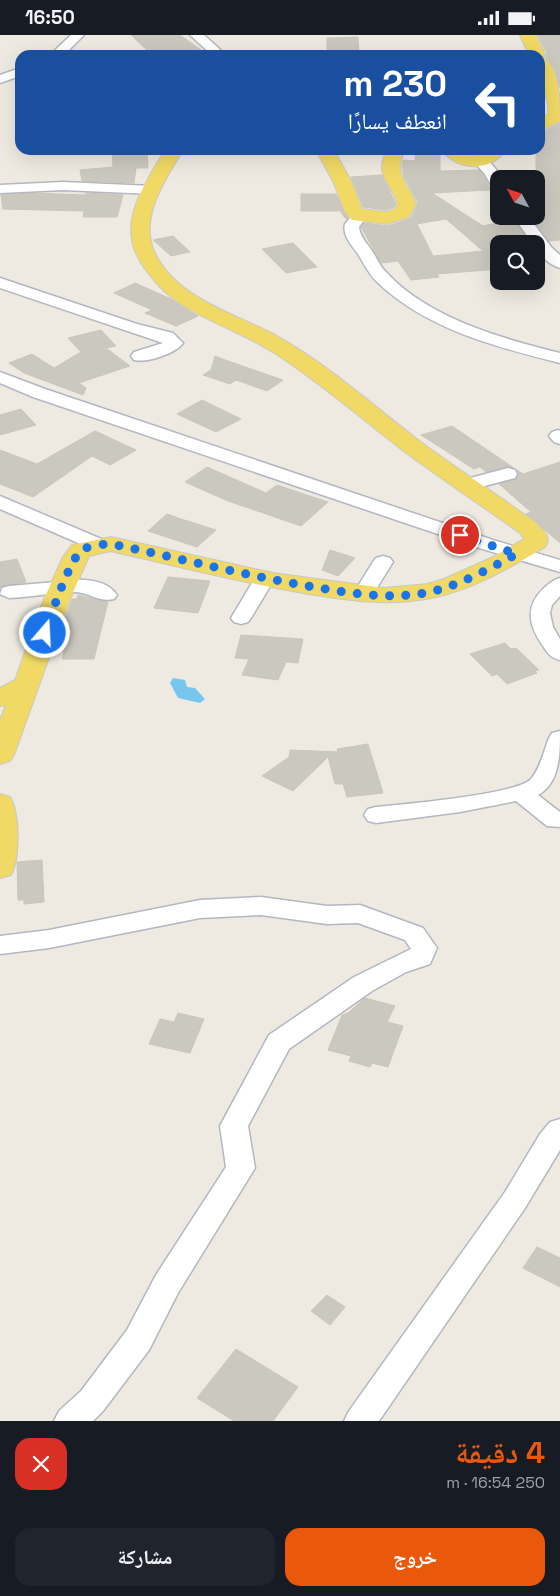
<!DOCTYPE html>
<html lang="ar">
<head>
<meta charset="utf-8">
<style>
	:root { --surface:#171b24; --page:#20242c; --text:#f1f3f6; --muted:#9ea1a6; --accent:#ea580c }
	body { margin:0; font-family:"Space Grotesk","Noto Naskh Arabic",sans-serif; background:var(--page); color:var(--text); direction:rtl; height:100vh; display:flex; flex-direction:column; font-size:19px; white-space:nowrap }
	* { box-sizing:border-box; margin:0 }
	p { font-size:16px; color:var(--muted) }
	.icon { flex:none; width:28px; height:28px; fill:none; stroke:currentColor; stroke-width:2; stroke-linecap:round; stroke-linejoin:round }
	.map { position:relative; height:1386px; overflow:hidden; direction:ltr }
	.side { display:flex; flex-direction:column; background:var(--surface); flex:1 }
	.side>* { flex:none }
	.banner { position:absolute; left:15px; top:15px; width:530px; height:105px; border-radius:15px; box-shadow:0 5px 20px #0002; direction:rtl; background:#1a4fa0; color:#fff; overflow:hidden }
	.needle { width:32px; rotate:310deg }
	.fabs { position:absolute; left:490px; top:135px; display:grid; gap:10px }
	.fabs a { display:grid; place-items:center; width:55px; height:55px; border-radius:10px; background:var(--surface); box-shadow:0 5px 20px #0002; font-size:25px }
	.pin { position:absolute; display:grid; place-items:center; width:42px; height:42px; color:#fff; margin:-21px; border:2px solid #fff; border-radius:50%; box-shadow:0 1px 5px #0007 }
	.me { position:absolute; width:55px; margin:-28px; rotate:19deg; stroke-linejoin:round; filter:drop-shadow(0 0 4px #0008) }
	.turn { display:flex; align-items:center; gap:18px; height:105px; padding:0 15px; font-size:22px }
	.turn .icon { width:65px; height:65px; stroke-width:2.5 }
	.turn b { display:block; font-size:35px; line-height:42px }
	.round { display:grid; place-items:center; flex:none; width:52px; height:52px; border-radius:15px; background:var(--page) }
	.head { display:flex; align-items:center; justify-content:space-between; height:85px; padding:0 15px }
	h1 { font-size:30px; font-weight:700; line-height:38px; color:var(--accent) }
	.button { display:flex; gap:10px; margin-top:auto; padding:10px 15px }
	.button a { flex:1; height:58px; border-radius:15px; background:var(--accent); color:#fff; font-size:20px; font-weight:700; line-height:58px; text-align:center }
	.button a+a { background:var(--page); color:var(--text) }
	.status { display:flex; justify-content:space-between; align-items:center; height:35px; padding:0 25px; background:var(--surface); direction:ltr }
	.status svg { height:14px; fill:currentColor }
	.map>svg:first-child { display:block }
	.water { fill:#77c6ee }
	.building { fill:#cbc8bf; stroke:#cbc6ba; fill-rule:evenodd }
	.lines { fill:none; stroke-linecap:round; stroke-linejoin:round }
	.minor-casing { stroke:#b4b6c1; stroke-width:3 }
	.major-casing { stroke:#c9c9c9; stroke-width:2 }
	.minor { fill:#fff; fill-rule:evenodd }
	.major { fill:#f0d965; fill-rule:evenodd }
	.route { stroke:#1a73e8; stroke-width:9; stroke-dasharray:0 16.2 }
</style>
</head>
<body>
<div class="status"><b>16:50</b><svg viewBox="0 0 49 12"><path d="M0 12V9h3v3zM5 12V6h3v6zM10 12V3h3v9zM15 12V0h3v12zM26 1h20v11H26zM47 4h2v5h-2z"/></svg></div>
<div class="map">
<svg width="560" height="1386" viewBox="0 0 560 1386">
	<rect width="100%" height="100%" fill="#efeae1"/>
	<path class="water" d="M173,643l12,2 2,7 8,1 10,11 -5,4 -22,-5 -8,-15z"/>
	<path class="building" d="M131,0h49l28,20h-56z
		M538,0h22v53l-5,-19 -9,-12 1,-3z
		M358,2l1,18h-32v-17z
		M560,88v117l-11,1 -17,-23 4,-1v-67h4v-16z
		M112,115h35l1,18h-12l-2,15 -52,-2 -2,-11 33,-3z
		M416,115h24v21l39,-1 3,4 9,16 -59,3 51,33 14,-3 8,1 1,2 10,-3 9,13 -26,5v28l-62,5 2,3 -28,3 -13,-19 -17,2 -20,-36 3,-4 24,3 23,-8 7,-15 -14,-26 -2,-11 1,-6 12,1zM446,184l37,32 -50,5 -16,-32z
		M382,140l14,29 -2,3 -8,3 -23,-3 -12,-30z
		M31,158l55,2v-2l37,2 -6,22h-34l1,-6 -81,-2 -2,-14z
		M301,159h35l12,24 -2,1 -6,-8h-39z
		M173,201l17,16 -19,4 -18,-16z
		M293,208l24,24 -31,6 -24,-24z
		M135,248l36,16 27,17 -22,10 -31,-13 7,-3 -38,-17z
		M101,295l15,16 -10,2 24,18 -51,17 7,5 -3,7 -59,-22 -15,-10 23,-9 22,14 27,-16 -13,-14z
		M215,321l10,4 58,20 -16,11 -31,-11 -6,4 -27,-9 8,-5z
		M202,365l39,19 -25,13 -39,-18z
		M21,374l15,16 -36,10v-20z
		M452,391l62,42 -6,-2 -22,6 -6,-5 -6,2 -53,-34z
		M95,396l41,19 -26,15 -18,-9 -59,41 -33,-13v-34l37,14z
		M560,427v81l-34,-29 5,-2 -32,-28 16,-4 4,-5 -2,-5 6,4z
		M207,432l59,26 11,-8 51,17 -27,24 -73,-25 -43,-19z
		M167,479l11,4 38,12 -19,17 -49,-16z
		M330,515l25,8 -17,18 -16,-6z
		M17,524l9,23 -26,5v-25z
		M168,542l42,4 -12,32 -44,-5z
		M78,560l30,7 -14,57h-32l6,-25 -8,-1 12,-34h5z
		M241,600l62,4 -5,24 -12,-1 -8,18 -36,-5 7,-16 -14,-1z
		M505,608l6,6 5,-1 23,22 -4,1 2,2 -30,11 -10,-10 -5,2 -22,-22z
		M368,709l15,49 -36,4 -4,-13h-8l-7,-27 -35,34 -31,-15 27,-19 1,-7 48,2 -1,-3z
		M42,825l2,42 -20,2v-4h-6l-1,-38z
		M365,963l30,8 -8,16 16,4 -15,41 -16,-4 -2,4 -21,-6 2,-5 -23,-6 14,-35 6,-2z
		M178,978l26,6 -14,34 -41,-9 11,-25 14,3z
		M537,1212l23,11v29l-37,-19z
		M327,1260l18,12 -15,18 -19,-14z
		M236,1314l62,38 -25,34h-39l-37,-23z"/>
	<g class="lines">
		<g class="minor-casing">
			<path id="minor" d="M71,0h13l-20,20h-14z
				M190,0h14l22,20h-14z
				M20,33v8l-20,7v-8z
				M480,122c10,2 17,13 22,22h-3v12l-5,-1 -10,-17 -11,-12z
				M63,147l89,4 7,4 -7,4 -89,-4 -63,3v-8z
				M359,176l8,5 -8,11c1,10 8,16 13,24 5,7 8,16 15,22 41,45 116,66 173,80v10c-64,-16 -134,-34 -183,-81 -8,-8 -13,-18 -19,-28 -6,-9 -16,-18 -13,-30l9,-11z
				M513,181h15l24,32 8,7v13c-10,-3 -24,-14 -24,-24h-3z
				M0,243l137,46 36,9 10,10c-8,11 -36,20 -49,17l-3,-4 3,-4 29,-9 -163,-55z
				M0,337l45,17 448,151 67,20v12l-81,-24 -446,-151 -33,-14z
				M558,395l2,1v13l-6,-2 -5,-6 3,-4z
				M508,433l7,2 2,4 -2,4 -49,13 -7,-2 -3,-4 3,-4z
				M0,461l106,45 3,4 -3,4h-14l-92,-40z
				M383,521l7,2 3,4 -20,32 -3,4 -7,2 -7,-2 -3,-4 20,-32 3,-4z
				M265,537l7,2 3,4 -24,40 -3,4 -7,2 -7,-2 -3,-4 24,-40 3,-4z
				M560,543v18l-8,9 -2,8 3,14 7,12v21c-9,-2 -12,-6 -17,-14 -14,-20 -19,-39 1,-58 6,-5 9,-8 16,-10z
				M64,544c18,1 42,-1 53,16l-3,4c-15,4 -26,-8 -42,-7 -20,1 -42,5 -63,6l-9,-4 2,-6 7,-2 47,-4z
				M560,696c0,23 0,52 -22,64l22,17v15l-13,-1 -31,-25 -56,11 -84,11 -8,-2 -4,-6 4,-6 8,-2c28,-3 136,-12 154,-27 10,-10 14,-30 19,-42l3,-5z
				M261,862l66,9 33,-1 63,23 14,20 -7,16 -24,8 -34,19 -83,58 -41,77 7,42 -77,125 -29,57 -46,61 -10,10h-39l5,-10 22,-20 46,-61 29,-55 70,-108 -6,-41 49,-91 85,-58 57,-28 -6,-9 -47,-17 -31,1 -66,-9 -61,3 -151,30 -49,6v-18l49,-6 151,-30z
				M560,1084v31l-35,58 -146,213h-35l5,-10 156,-219 35,-58 10,-12z"/>
		</g>
		<g class="major-casing">
			<path id="major" d="M520,0h16l9,20 -2,2c17,12 17,44 17,64l-20,11v-13l8,-5c2,-15 -6,-25 -8,-39 -1,-6 0,-13 0,-20h-11z
				M165,115h18c-17,29 -44,66 -29,101 20,46 79,62 119,83 50,27 95,67 140,102 40,31 83,57 123,87 8,8 16,14 9,24 -36,21 -73,43 -114,51 -43,9 -85,2 -128,-5 -64,-11 -128,-27 -192,-42l-22,5 -19,43 -56,156 -4,6 -10,3v-44l6,-15 -6,1v-18l15,-8 29,-81 19,-42 9,-12 39,-8 162,36 111,15 44,-4 16,-5 47,-21 33,-19 -4,-6c-38,-27 -77,-53 -115,-81 -42,-32 -82,-67 -126,-96 -36,-25 -82,-36 -115,-65 -11,-11 -23,-25 -29,-40 -14,-35 13,-72 30,-101z
				M316,115h18l17,31 11,28 24,3 9,-3 3,-5c-8,-23 -24,-29 -11,-54h18c-13,25 3,32 11,54l-7,13 -22,7 -35,-4 -7,-8 -12,-31z
				M442,115h18l8,5 5,1 13,-6h20c-15,22 -50,21 -64,0z
				M0,759l10,3c10,16 10,62 1,78l-11,3z"/>
		</g>
		<use href="#minor" class="minor"/>
		<use href="#major" class="major"/>
	</g>
	<g class="lines">
		<path class="route" d="M45,598c5,-15 25,-75 37,-83 8,-5 25,-7 34,-5 62,13 124,29 186,40 42,7 85,16 128,7 31,-7 60,-24 87,-38l-57,-19"/>
	</g>
</svg>
<div class="fabs">
<a><svg class="needle" viewBox="-14 -14 28 28"><path d="M0-13l5 13h-10z" fill="#e53935"/><path d="M0 13l5-13h-10z" fill="#9ea1a6"/></svg></a>
<a><svg class="icon" aria-label="search" viewBox="0 0 24 24"><circle cx="10" cy="10" r="6"/><path d="M15 15l6 6"/></svg></a>
</div>
<div class="pin" style="left:460px;top:500px;background:#d93025"><svg class="icon" aria-label="arrive" viewBox="0 0 24 24"><path d="M6 21V4h12l-3 4 3 4H6"/></svg></div>
<svg class="me" style="left:45px;top:598px" viewBox="-20 -20 40 40"><circle r="17" fill="#1a73e8" stroke="#fff" stroke-width="3"/><path d="M0-11L8 9 0 5-8 9z" fill="#fff"/></svg>
<div class="banner">
<div class="turn"><svg class="icon" aria-label="left" viewBox="0 0 24 24"><path d="M17 20v-9H6M10 6l-5 5 5 5"/></svg><div><b>230 m</b>انعطف يسارًا</div></div>
</div>
</div>
<section class="side">
<div class="head"><div><h1>4 دقيقة</h1><p>250 m · 16:54</p></div><a class="round" style="background:#d93025;color:#fff"><svg class="icon" aria-label="close" viewBox="0 0 24 24"><path d="M6 6l12 12M18 6L6 18"/></svg></a></div>
<div class="button"><a>خروج</a><a>مشاركة</a></div>
</section>
</body>
</html>
